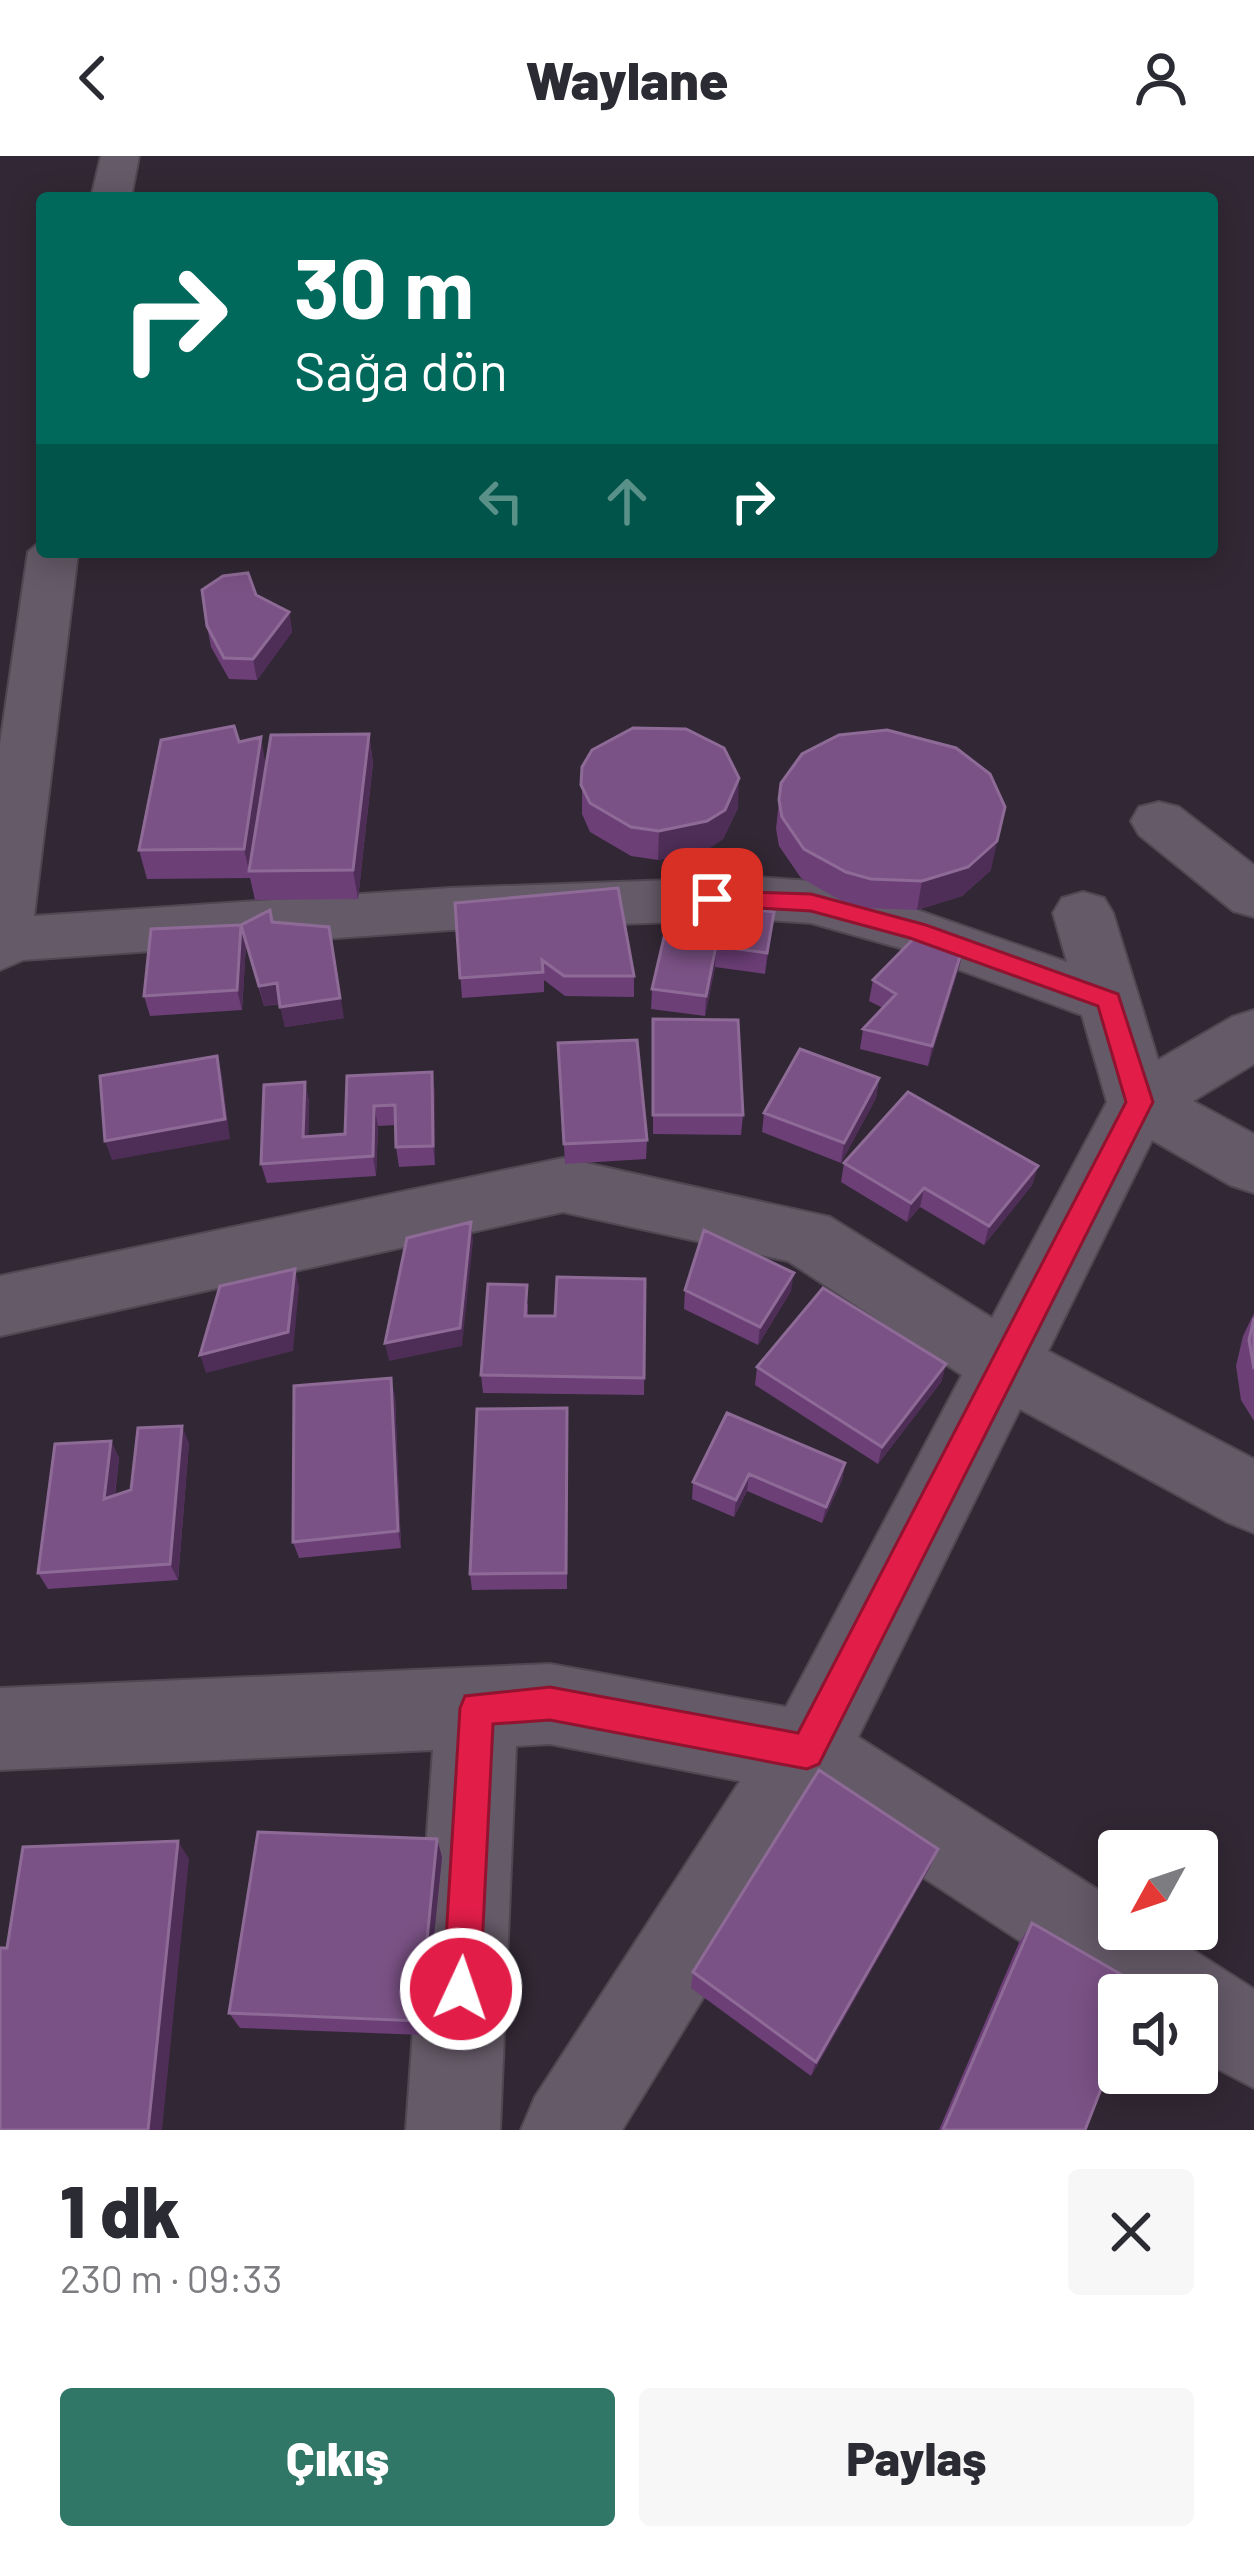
<!DOCTYPE html>
<html lang="tr">
<head>
<meta charset="utf-8">
<style>
	:root { --surface:#fff; --page:#f7f7f7; --text:#2b2b33; --muted:#7c7c81; --accent:#317767 }
	body { margin:0; font-family:Barlow,sans-serif; background:var(--page); color:var(--text); height:100vh; display:flex; flex-direction:column; font-size:45px; white-space:nowrap }
	* { box-sizing:border-box; margin:0 }
	p { font-size:39px; color:var(--muted) }
	.icon { flex:none; width:66px; height:66px; fill:none; stroke:currentColor; stroke-width:2; stroke-linecap:round; stroke-linejoin:round }
	.map { position:relative; height:1974px; overflow:hidden }
	.drawer { display:flex; flex-direction:column; background:var(--surface); flex:1 }
	.drawer>* { flex:none }
	.hud { position:absolute; left:36px; top:36px; width:1182px; height:366px; border-radius:12px; box-shadow:0 6px 30px #0003; background:#00695c; color:#fff; overflow:hidden }
	.needle { width:78px; rotate:230deg }
	.buttons { position:absolute; left:1098px; top:1674px; display:grid; gap:24px }
	.buttons a { display:grid; place-items:center; width:120px; height:120px; border-radius:12px; background:var(--surface); box-shadow:0 6px 30px #0003; font-size:60px }
	.pin { position:absolute; display:grid; place-items:center; width:102px; height:102px; color:#fff; margin:-51px; border-radius:24px; box-shadow:0 6px 18px #0006 }
	.me { position:absolute; width:132px; margin:-66px; rotate:3deg; stroke-linejoin:round; filter:drop-shadow(0 0 9px #0008) }
	.turn { display:flex; align-items:center; gap:42px; height:252px; padding:0 60px; font-size:54px }
	.turn .icon { width:156px; height:156px; stroke-width:2.5 }
	.turn b { display:block; font-size:84px; line-height:102px }
	.lanes { display:flex; align-items:center; height:114px; padding:0 60px; background:#0003; justify-content:center; gap:60px; direction:ltr }
	.lanes .off { opacity:.35 }
	.round { display:grid; place-items:center; flex:none; width:126px; height:126px; border-radius:12px; background:var(--page) }
	.overview { display:flex; align-items:center; justify-content:space-between; height:204px; padding:0 60px }
	h1 { font-size:72px; font-weight:800; line-height:90px }
	.action { display:flex; gap:24px; margin-top:auto; padding:24px 60px }
	.action a { flex:1; height:138px; border-radius:12px; background:var(--accent); color:#fff; font-size:48px; font-weight:800; line-height:138px; text-align:center }
	.action a+a { background:var(--page); color:var(--text) }
	header { display:flex; justify-content:space-between; align-items:center; height:156px; padding:0 60px; background:var(--surface); font-size:54px; font-weight:800 }
	.map>svg:first-child { display:block }
	.lines { fill:none; stroke-linecap:round; stroke-linejoin:round }
	.minor-casing { stroke:#4f4751; stroke-width:4 }
	.minor { fill:#655a68; fill-rule:evenodd }
	.wall { fill:#6c3f77 }
	.shaded-wall { fill:#4e2e57 }
	.building { fill:#7b5285; stroke:#8e6b97; stroke-width:3 }
	.route { fill:#e11d48; stroke:#92132f; stroke-width:3 }
</style>
</head>
<body>
<header><svg class="icon" aria-label="back" viewBox="0 0 24 24"><path d="M15 5l-7 7 7 7"/></svg>Waylane<svg class="icon" aria-label="person" viewBox="0 0 24 24"><circle cx="12" cy="8" r="4"/><path d="M4 21q1-7 8-7t8 7"/></svg></header>
<div class="map">
<svg width="1254" height="1974" viewBox="0 0 1254 1974">
	<rect width="100%" height="100%" fill="#322835"/>
	<g class="lines">
		<g class="minor-casing">
			<path id="minor" d="M101,0h38l-8,42h-40z
				M42,384v12h36l-44,364 416,-28 306,-11 55,4 106,29 150,52 -14,-49 9,-15 21,-6 21,6 9,15 45,147 74,-43 22,-7v54l-61,37 61,33v59l-24,-8 -78,-45 -104,211 206,108v74l-27,-11 -207,-113 -162,328 261,166v26h41l94,60v99l-57,-30v-63h-78v11l-300,-197 -197,321h-101l14,-33 205,-316 -190,-37 -34,2 -16,384h-94l27,-380 -433,20v-82l550,-24 236,43 176,-332 -174,-114 -225,-49 -563,124v-60l563,-118 267,59 162,101 115,-216 -25,-87 -182,-67 -89,-25 -55,-4 -306,11 -427,30 -23,10v-226l28,-192z
				M1159,646l20,5 75,58v52l-21,-6 -94,-76 -8,-14 8,-14z"/>
		</g>
		<use href="#minor" class="minor"/>
	</g>
	<path class="wall" d="M256,439l33,17 3,20 -35,48 -28,-1 -18,-32 -4,-21z
		M369,578l4,29 -15,136 -103,1 -5,-22 -103,1 -8,-29 100,-108 27,23z
		M582,611l156,41 -15,31 -18,12 -47,9 -27,-4 -41,-24 -8,-18z
		M781,627l210,87 -29,26 -45,14 -51,-2 -24,-7 -41,-23 -22,-32 -3,-17z
		M673,743l101,13 -9,62 -50,-7 -10,49 -54,-7 1,-20z
		M455,747l179,73v21l-69,-1 -21,-16v12l-82,6z
		M273,766l71,96 -59,9 -5,-23 -16,2 -18,-61 -4,65 -92,6 -6,-20z
		M964,788l-4,20 -32,102 -68,-17 3,-20 20,-21 -14,-7 4,-21z
		M653,863l90,96 -2,20 -88,-1z
		M558,887l89,97 -1,19 -81,5z
		M347,920l88,15v74l-36,2 -3,-20v-22l-18,1 -2,50 -109,7 -6,-19 44,-82 4,20 -1,35 37,-3z
		M879,922l-3,20 -35,65 -79,-31 2,-19z
		M844,1007l194,3 -6,19 -48,60 -64,-38 -13,15 -66,-40z
		M645,1123l-1,116 -161,-2 -2,-18 47,-72v13h27z
		M685,1134l106,1 -33,54 -74,-36z
		M1254,1157v108l-13,-21 -5,-34 7,-30z
		M946,1208l-5,18 -63,82 -123,-79 2,-18z
		M395,1240l6,152 -102,10 -6,-16z
		M567,1252v181l-95,1 -2,-16z
		M111,1285l8,17 -4,37 16,-5 58,-47 -11,137 -130,9 -10,-16z
		M845,1307l-3,17 -20,43 -75,-32 -13,26 -42,-18 1,-17z
		M437,1683l5,18 -18,178 -184,-7 -11,-15z
		M938,1693l-8,18 -119,209 -120,-88 2,-16z
		M1032,1767l53,207h-146l80,-187z"/>
	<path class="shaded-wall" d="M289,456l3,20 -35,48 -4,-21z
		M369,578l4,29 -15,136 -5,-29z
		M261,581l5,29 -17,105 -5,-22z
		M739,622l-1,30 -15,31 -18,12 -47,9 1,-29z
		M1005,651l-14,63 -29,26 -45,14 5,-29z
		M774,756l-2,20 -7,42 2,-21z
		M241,769l5,20 -4,65 -5,-20z
		M964,788l-4,20 -32,102 4,-20z
		M716,790l-1,21 -10,49 1,-20z
		M333,791l11,71 -59,9 -5,-20z
		M277,827l5,20 -18,3 -5,-20z
		M217,900l5,20 8,63 -118,21 -7,-19z
		M432,916l3,19v74l-2,-19z
		M879,922l-3,20 -35,65 3,-20z
		M305,926l4,20 -1,55 -5,-20z
		M374,950l4,20 -2,50 -3,-20z
		M1038,1010l-6,19 -48,60 5,-19z
		M924,1032l-4,19 -13,15 4,-19z
		M471,1066l2,19 -11,105 -73,15 -4,-18z
		M295,1113l4,18 -6,64 -87,22 -6,-18z
		M794,1117l-3,18 -33,54 2,-18z
		M946,1208l-5,18 -63,82 4,-17z
		M391,1222l4,18 6,152 -3,-17z
		M182,1270l7,17 -11,137 -8,-16z
		M111,1285l8,17 -7,58 -8,-17z
		M845,1307l-3,17 -20,43 4,-16z
		M749,1318l-2,17 -13,26 2,-17z
		M437,1683l5,18 -18,178 -5,-14z
		M178,1685l11,18 -27,271h-14z
		M938,1693l-8,18 -119,209 5,-14z"/>
	<path class="building" d="M248,417l8,22 33,17 -36,47 -29,-1 -17,-32 -5,-36 21,-14z
		M234,570l5,16 22,-5 -17,112 -105,1 22,-110z
		M633,572l53,1 38,19 15,30 -14,32 -18,11 -48,10 -28,-4 -41,-24 -9,-18 1,-18 10,-17z
		M887,574l69,18 34,26 15,33 -8,34 -29,26 -46,14 -51,-2 -25,-7 -42,-23 -22,-32 -3,-17 2,-17 21,-29 37,-19z
		M369,578l-16,136 -104,1 22,-136z
		M618,732l16,88h-70l-22,-16 1,12 -83,6 -5,-75z
		M673,743l101,13 -7,41 -51,-7 -10,50 -54,-7z
		M270,754l2,12 57,5 11,71 -60,9 -3,-24 -18,3 -18,-61 -4,65 -93,6 7,-67 90,-4z
		M927,769l37,19 -32,102 -69,-17 33,-35 -23,-14z
		M653,863l85,1 5,95h-90z
		M637,884l10,100 -83,4 -6,-101z
		M800,893l79,29 -35,65 -80,-30z
		M217,900l8,63 -120,22 -5,-65z
		M432,916l1,74 -37,1 -1,-42 -21,1 -1,50 -112,8 3,-79 41,-3 -2,55 42,-3 2,-58z
		M908,936l130,74 -49,60 -65,-38 -13,15 -67,-40z
		M471,1066l-11,106 -75,15 22,-105z
		M704,1074l90,43 -34,54 -75,-37z
		M295,1113l-7,63 -88,23 20,-69z
		M557,1121l88,2 -1,99 -163,-3 7,-91 39,1 -2,31h30z
		M823,1132l123,76 -64,83 -125,-80z
		M1254,1162v51l-5,-29z
		M391,1222l7,153 -105,11 1,-156z
		M567,1252l-1,165 -96,1 7,-165z
		M727,1257l118,50 -19,44 -77,-33 -13,26 -43,-18z
		M182,1270l-12,138 -132,9 17,-129 56,-3 -7,58 27,-9 7,-62z
		M819,1614l119,79 -122,213 -123,-90z
		M258,1676l179,7 -18,182 -190,-8z
		M178,1685l-30,289h-148v-182h7l16,-101z
		M1032,1767l109,63 -3,9h-19v48l-34,87h-142z"/>
	<path class="route" d="M712,735l99,3 115,31 192,69 35,108 -334,662 -12,5 -257,-49 -57,4 -13,265 -5,13 -14,6 -13,-6 -5,-13 17,-281 5,-12 85,-9 248,46 328,-631 -28,-96 -188,-68 -99,-27 -107,-6v-12z"/>
</svg>
<div class="buttons">
<a><svg class="needle" viewBox="-14 -14 28 28"><path d="M0-13l5 13h-10z" fill="#e53935"/><path d="M0 13l5-13h-10z" fill="#7c7c81"/></svg></a>
<a><svg class="icon" aria-label="sound" viewBox="0 0 24 24"><path d="M4 9h4l5-4v14l-5-4H4zM17 9q2 3 0 6"/></svg></a>
</div>
<div class="pin" style="left:712px;top:743px;background:#d93025"><svg class="icon" aria-label="arrive" viewBox="0 0 24 24"><path d="M6 21V4h12l-3 4 3 4H6"/></svg></div>
<svg class="me" style="left:461px;top:1833px" viewBox="-20 -20 40 40"><circle r="17" fill="#e11d48" stroke="#fff" stroke-width="3"/><path d="M0-11L8 9 0 5-8 9z" fill="#fff"/></svg>
<div class="hud">
<div class="turn"><svg class="icon" aria-label="right" viewBox="0 0 24 24"><path d="M7 20v-9h11M14 6l5 5-5 5"/></svg><div><b>30 m</b>Sağa dön</div></div>
<div class="lanes"><svg class="icon off" aria-label="left" viewBox="0 0 24 24"><path d="M17 20v-9H6M10 6l-5 5 5 5"/></svg><svg class="icon off" aria-label="ahead" viewBox="0 0 24 24"><path d="M12 20V5M6 11l6-6 6 6"/></svg><svg class="icon" aria-label="right" viewBox="0 0 24 24"><path d="M7 20v-9h11M14 6l5 5-5 5"/></svg></div>
</div>
</div>
<section class="drawer">
<div class="overview"><div><h1>1 dk</h1><p>230 m · 09:33</p></div><a class="round"><svg class="icon" aria-label="close" viewBox="0 0 24 24"><path d="M6 6l12 12M18 6L6 18"/></svg></a></div>
<div class="action"><a>Çıkış</a><a>Paylaş</a></div>
</section>
</body>
</html>
